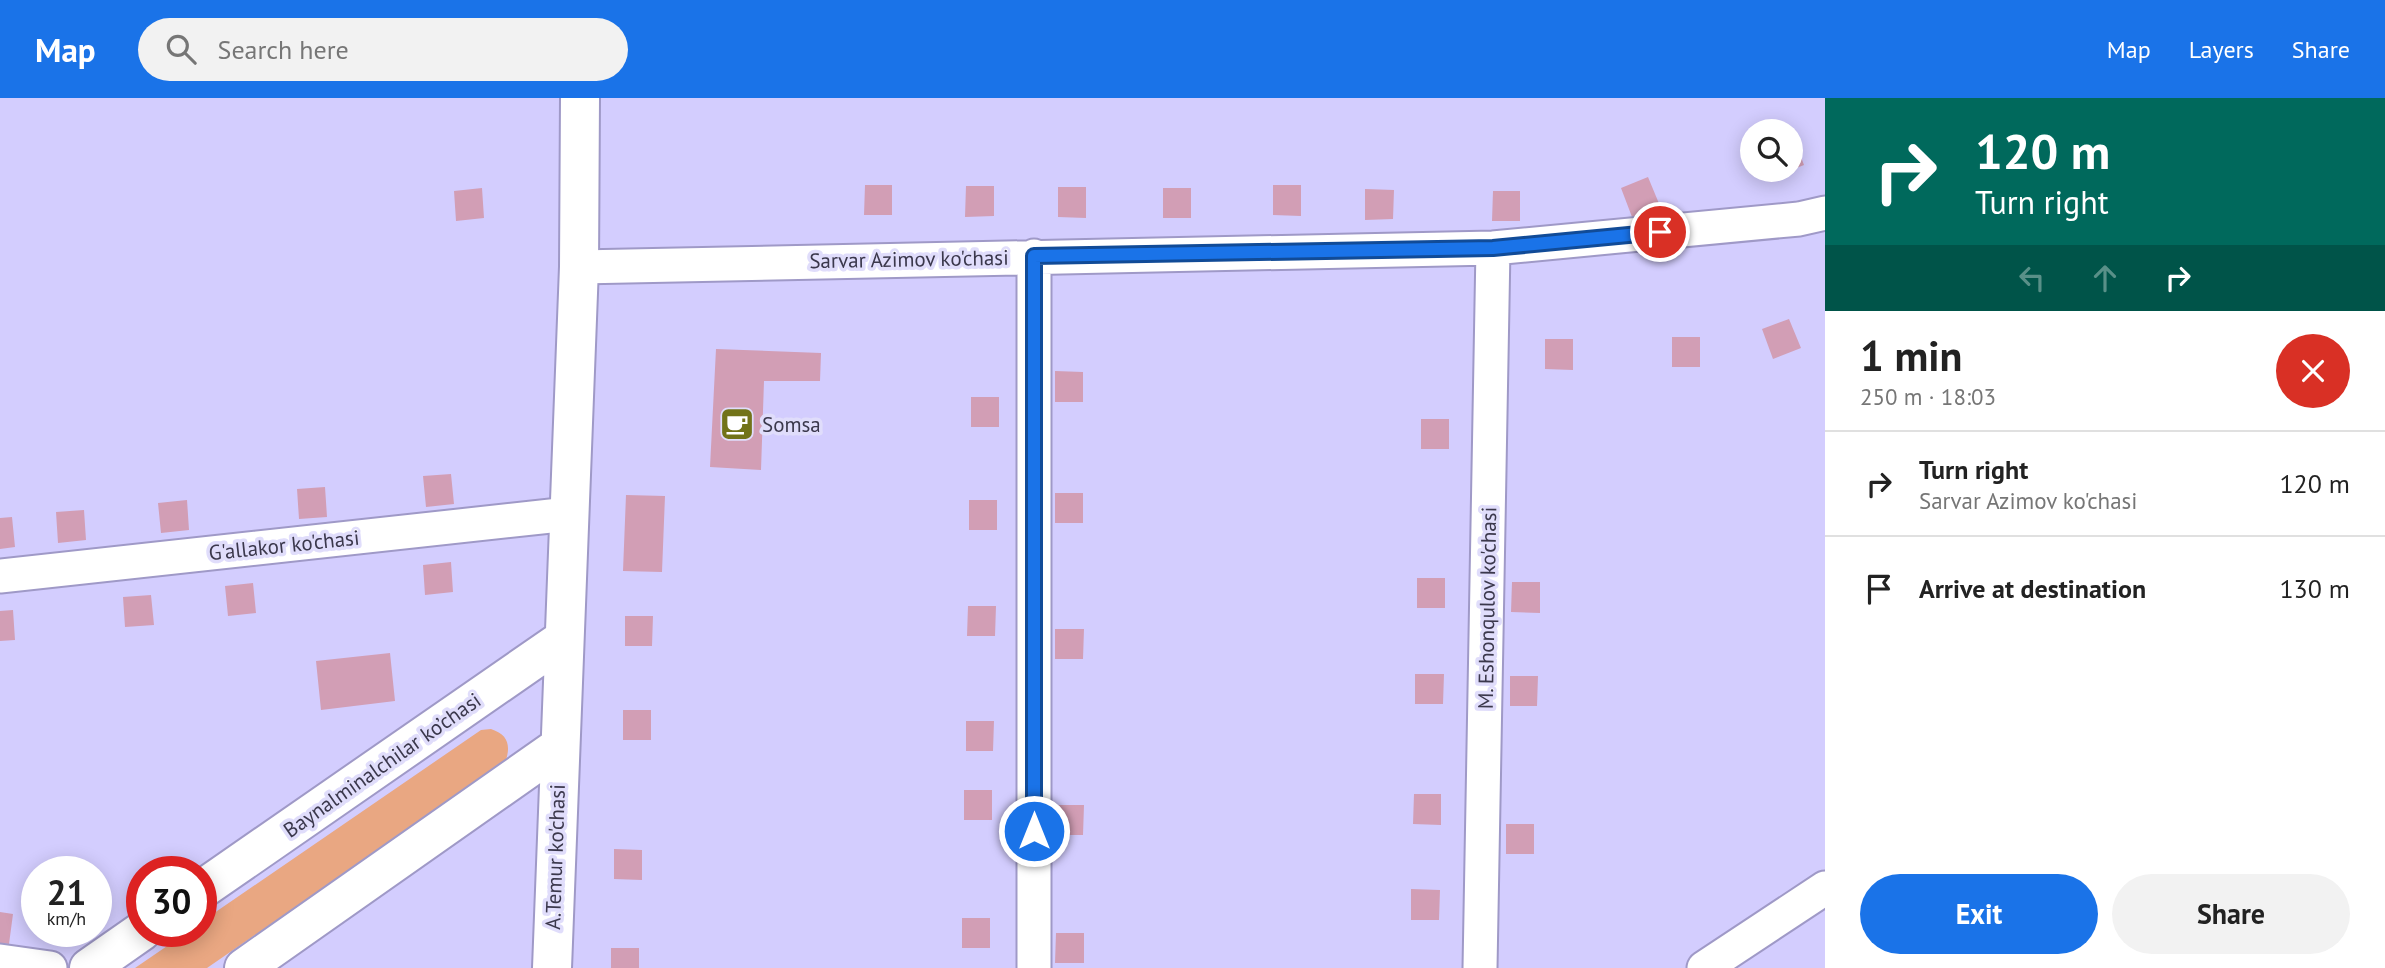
<!DOCTYPE html>
<html lang="en">
<head>
<meta charset="utf-8">
<style>
	:root { --surface:#fff; --page:#f2f2f2; --text:#222; --muted:#767676; --line:#e0e0e0; --accent:#1a73e8 }
	body { margin:0; font-family:"PT Sans",sans-serif; background:var(--page); color:var(--text); height:100vh; display:flex; flex-direction:column; font-size:26px; white-space:nowrap }
	* { box-sizing:border-box; margin:0 }
	p { font-size:23px; color:var(--muted) }
	.icon { flex:none; width:38px; height:38px; fill:none; stroke:currentColor; stroke-width:2; stroke-linecap:round; stroke-linejoin:round }
	.map { position:relative; flex:1; overflow:hidden }
	.panel { display:flex; flex-direction:column; background:var(--surface); width:560px }
	.panel>* { flex:none }
	.hud { background:#00695c; color:#fff; overflow:hidden }
	.fabs { position:absolute; left:1740px; top:21px; display:grid; gap:14px }
	.fabs a { display:grid; place-items:center; width:63px; height:63px; border-radius:50%; background:var(--surface); box-shadow:0 4px 18px #0003; font-size:35px }
	.speed { position:absolute; left:21px; top:758px; display:flex; gap:14px; font-size:35px; font-weight:700; text-align:center }
	.speed>* { display:grid; place-content:center; width:91px; height:91px; border-radius:50%; background:var(--surface); box-shadow:0 4px 18px #0003; line-height:1 }
	.speed small { font-size:18px; font-weight:400 }
	.speed .limit { border:10px solid #d22; background:#fff; color:#111 }
	.pin { position:absolute; display:grid; place-items:center; width:60px; height:60px; color:#fff; margin:-30px; border:4px solid #fff; border-radius:50%; box-shadow:0 2px 7px #0007 }
	.me { position:absolute; width:77px; margin:-38px; rotate:0deg; stroke-linejoin:round; filter:drop-shadow(0 0 5px #0008) }
	.turn { display:flex; align-items:center; gap:24px; height:147px; padding:0 35px; font-size:32px }
	.turn .icon { width:91px; height:91px; stroke-width:2.5 }
	.turn b { display:block; font-size:49px; line-height:60px }
	.lanes { display:flex; align-items:center; height:66px; padding:0 35px; background:#0003; justify-content:center; gap:35px; direction:ltr }
	.lanes .off { opacity:.35 }
	.round { display:grid; place-items:center; flex:none; width:74px; height:74px; border-radius:37px; background:var(--page) }
	.head { display:flex; align-items:center; justify-content:space-between; height:119px; padding:0 35px }
	h1 { font-size:42px; font-weight:600; line-height:52px }
	.button { display:flex; gap:14px; margin-top:auto; padding:14px 35px }
	.button a { flex:1; height:80px; border-radius:42px; background:var(--accent); color:#fff; font-size:28px; font-weight:600; line-height:80px; text-align:center }
	.button a+a { background:var(--page); color:var(--text) }
	ul { padding:0; list-style:none }
	li { display:flex; align-items:center; gap:21px; height:105px; padding:0 35px; border-top:2px solid var(--line) }
	li div { flex:1 }
	li b { display:block; font-size:26px }
	li em { font-style:normal }
	header { display:flex; align-items:center; gap:42px; box-sizing:border-box; height:98px; padding:0 35px; background:var(--accent); color:#fff }
	header strong { font-size:33px }
	nav { display:flex; gap:38px; margin-inline-start:auto; font-size:24px }
	.search { width:490px; height:63px; background:var(--page); display:flex; align-items:center; gap:18px; box-sizing:border-box; padding:0 24px; border-radius:38px; color:var(--muted); font-size:26px }
	main { display:flex; flex:1; min-height:0 }
	.map>svg:first-child { display:block }
	.green { fill:#e9a782 }
	.building { fill:#d29eb5 }
	.lines { fill:none; stroke-linecap:round; stroke-linejoin:round }
	.minor-casing { stroke:#9f99c7; stroke-width:37 }
	.secondary-casing { stroke:#9f99c7; stroke-width:42 }
	.minor { stroke:#fff; stroke-width:33 }
	.secondary { stroke:#fff; stroke-width:38 }
	.route-casing { stroke:#114b97; stroke-width:18 }
	.route { stroke:#1a73e8; stroke-width:12 }
	.labels { text-anchor:middle; dominant-baseline:central; stroke-width:7; stroke-linejoin:round; paint-order:stroke }
	.street-label { font-size:21px; fill:#3b384c; stroke:#e0ddfb }
	.poi-label { font-size:21px; fill:#3b384c; stroke:#e0ddfb; text-anchor:start }
</style>
</head>
<body>
<header>
<strong>Map</strong>
<div class="search"><svg class="icon" aria-label="search" viewBox="0 0 24 24"><circle cx="10" cy="10" r="6"/><path d="M15 15l6 6"/></svg>Search here</div>
<nav><a>Map</a><a>Layers</a><a>Share</a></nav>
</header>
<main>
<div class="map">
<svg width="1825" height="870" viewBox="0 0 1825 870">
	<rect width="100%" height="100%" fill="#d3cdfe"/>
	<path class="green" d="M491,631c18,6 20,17 14,34l-298,205h-72l54,-37h12v-9l280,-192z"/>
	<path class="building" d="M1793,38l11,29 -28,11 -2,-6h16v-33z
		M1648,79l12,29 -28,11 -11,-29z
		M865,87h27v30h-28z
		M1273,87h28v31l-28,-1z
		M966,88h28v30l-29,1z
		M1058,89h28v31l-28,-1z
		M482,90l2,30 -28,3 -2,-30z
		M1163,90h28v30h-28z
		M1365,91l29,1 -1,29 -28,1z
		M1493,93h27v30h-28z
		M1789,221l12,29 -28,11 -11,-30z
		M1672,239h28v30h-28z
		M1545,241h28v31l-28,-1z
		M716,251l105,4 -1,28h-56l-3,89 -51,-3z
		M1055,273l28,1v30h-28z
		M971,299h28v30h-28z
		M1421,321h28v30h-28z
		M451,376l3,30 -28,3 -3,-31z
		M325,389l2,30 -28,2 -2,-30z
		M1055,395h28v30h-28z
		M626,397l39,1 -3,76 -39,-1z
		M187,402l2,30 -28,3 -3,-30z
		M969,402h28v30h-28z
		M84,412l2,30 -28,3 -2,-31z
		M12,419l3,30 -15,2v-31z
		M451,464l2,30 -28,3 -2,-30z
		M1417,480h28v30h-28z
		M1512,484h28v31l-29,-1z
		M253,485l3,30 -28,3 -3,-30z
		M151,497l3,30 -29,2 -2,-30z
		M968,508h28l-1,30h-28z
		M13,512l2,30 -15,1v-30z
		M625,518h28l-1,30h-27z
		M1055,531h29l-1,30h-28z
		M390,555l5,48 -74,9 -5,-49z
		M1415,576h29l-1,30h-28z
		M1510,578h28l-1,30h-27z
		M623,612h28v30h-28z
		M966,623h28l-1,30h-27z
		M964,692h28v30h-28z
		M1414,696h27v31l-28,-1z
		M1056,707h28l-1,30h-28z
		M1506,726h28v30h-28z
		M614,751l28,1v30l-28,-1z
		M1411,791l29,1 -1,30h-28z
		M0,814l13,2 -4,30 -9,-1z
		M962,820h28v30h-28z
		M1056,835h28v30h-29z
		M611,850h28v20h-28z"/>
	<g class="lines">
		<g class="minor-casing">
			<path id="minor" d="M1034,158v712
				M579,169l914,-19 306,-29 26,-6
				M0,478l569,-62
				M0,863l50,7
				M1480,870l13,-720
				M1704,870l121,-80"/>
		</g>
		<g class="secondary-casing">
			<path id="secondary" d="M201,792l361,-250
				M89,870l53,-37
				M244,870l316,-222
				M552,870l27,-701 1,-169"/>
		</g>
		<use href="#minor" class="minor"/>
		<use href="#secondary" class="secondary"/>
	</g>
	<g class="lines">
		<g class="route-casing">
			<path id="route" d="M1034,733v-575l459,-8 167,-16"/>
		</g>
		<use href="#route" class="route"/>
	</g>
	<defs>
		<g id="cafe-square" transform="scale(1.75)"><rect x="-9" y="-9" width="18" height="18" rx="4" fill="#727319" stroke="#e0ddfb"/><path d="M-5.5-4.5H6V0H3Q3 3.5 0 3.5H-2.5Q-5.5 3.5-5.5 0ZM3-3.2v2h1.7v-2ZM-6 4.5H4V6H-6Z" fill="#fff"/></g>
	</defs>
	<g fill-rule="evenodd">
		<use href="#cafe-square" x="737" y="326"/>
	</g>
	<g class="labels">
		<g class="street-label">
			<text transform="translate(909 161) rotate(-1)">Sarvar Azimov ko'chasi</text>
			<text transform="translate(284 447) rotate(-6)">G'allakor ko'chasi</text>
			<text transform="translate(1487 510) rotate(-89)">M. Eshonqulov ko'chasi</text>
			<text transform="translate(382 667) rotate(-35)">Baynalminalchilar ko’chasi</text>
			<text transform="translate(555 759) rotate(-88)">A.Temur ko'chasi</text>
		</g>
		<g class="poi-label">
			<text x="762" y="326">Somsa</text>
		</g>
	</g>
</svg>
<div class="fabs">
<a><svg class="icon" aria-label="search" viewBox="0 0 24 24"><circle cx="10" cy="10" r="6"/><path d="M15 15l6 6"/></svg></a>
</div>
<div class="speed"><div>21<small>km/h</small></div><div class="limit">30</div></div>
<div class="pin" style="left:1660px;top:134px;background:#d93025"><svg class="icon" aria-label="arrive" viewBox="0 0 24 24"><path d="M6 21V4h12l-3 4 3 4H6"/></svg></div>
<svg class="me" style="left:1034px;top:733px" viewBox="-20 -20 40 40"><circle r="17" fill="#1a73e8" stroke="#fff" stroke-width="3"/><path d="M0-11L8 9 0 5-8 9z" fill="#fff"/></svg>
</div>
<section class="panel">
<div class="hud">
<div class="turn"><svg class="icon" aria-label="right" viewBox="0 0 24 24"><path d="M7 20v-9h11M14 6l5 5-5 5"/></svg><div><b>120 m</b>Turn right</div></div>
<div class="lanes"><svg class="icon off" aria-label="left" viewBox="0 0 24 24"><path d="M17 20v-9H6M10 6l-5 5 5 5"/></svg><svg class="icon off" aria-label="ahead" viewBox="0 0 24 24"><path d="M12 20V5M6 11l6-6 6 6"/></svg><svg class="icon" aria-label="right" viewBox="0 0 24 24"><path d="M7 20v-9h11M14 6l5 5-5 5"/></svg></div>
</div>
<div class="head"><div><h1>1 min</h1><p>250 m · 18:03</p></div><a class="round" style="background:#d93025;color:#fff"><svg class="icon" aria-label="close" viewBox="0 0 24 24"><path d="M6 6l12 12M18 6L6 18"/></svg></a></div>
<ul>
<li><svg class="icon" aria-label="right" viewBox="0 0 24 24"><path d="M7 20v-9h11M14 6l5 5-5 5"/></svg><div><b>Turn right</b><p>Sarvar Azimov ko'chasi</p></div><em>120 m</em></li>
<li><svg class="icon" aria-label="arrive" viewBox="0 0 24 24"><path d="M6 21V4h12l-3 4 3 4H6"/></svg><div><b>Arrive at destination</b></div><em>130 m</em></li>
</ul>
<div class="button"><a>Exit</a><a>Share</a></div>
</section>
</main>
</body>
</html>
